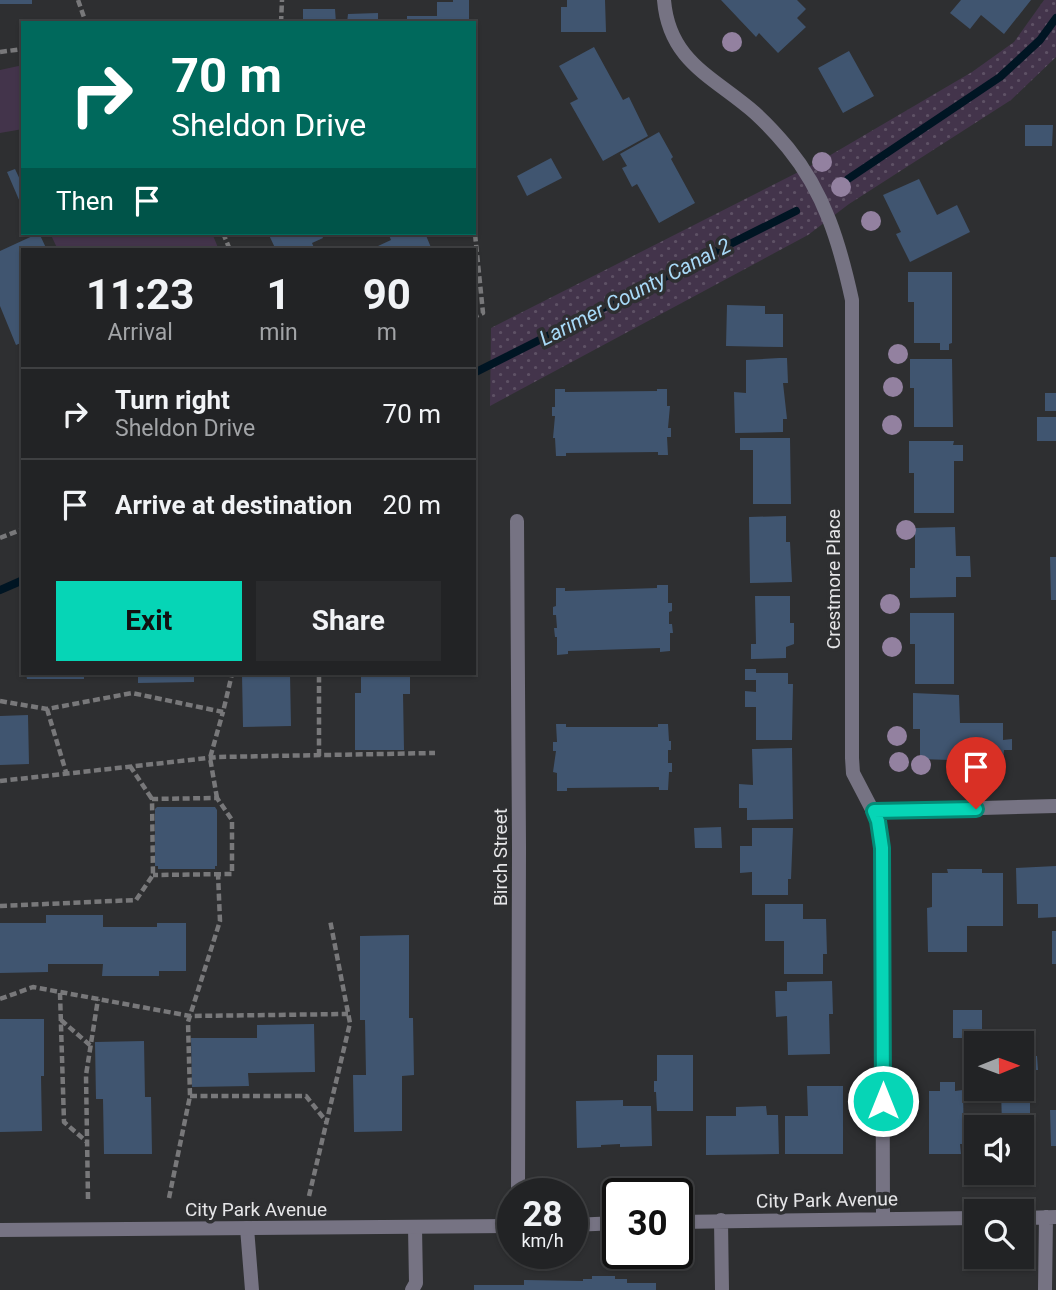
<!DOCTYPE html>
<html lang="en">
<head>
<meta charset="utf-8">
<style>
	:root { --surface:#222325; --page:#2a2b2d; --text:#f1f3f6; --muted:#a2a4a7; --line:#3f4042; --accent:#06d5b6 }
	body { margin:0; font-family:Roboto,sans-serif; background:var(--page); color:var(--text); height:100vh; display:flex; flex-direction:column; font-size:26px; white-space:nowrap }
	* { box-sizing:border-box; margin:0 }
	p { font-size:23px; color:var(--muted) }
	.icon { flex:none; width:38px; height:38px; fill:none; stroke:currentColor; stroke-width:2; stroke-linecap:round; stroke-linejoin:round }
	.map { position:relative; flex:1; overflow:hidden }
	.panel { position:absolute; left:21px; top:248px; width:455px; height:427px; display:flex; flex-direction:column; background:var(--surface); border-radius:0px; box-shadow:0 2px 5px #0004,0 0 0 2px var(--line) }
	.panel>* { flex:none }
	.banner { position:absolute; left:21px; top:21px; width:455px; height:214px; border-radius:0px; box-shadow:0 2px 5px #0004,0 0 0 2px var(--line); background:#00695c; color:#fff; overflow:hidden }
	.needle { width:46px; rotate:89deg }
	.controls { position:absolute; left:964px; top:1031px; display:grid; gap:14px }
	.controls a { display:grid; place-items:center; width:70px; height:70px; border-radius:0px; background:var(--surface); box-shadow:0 2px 5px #0004,0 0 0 2px var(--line); font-size:35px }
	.speed { position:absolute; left:497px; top:1178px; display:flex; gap:14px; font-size:35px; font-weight:700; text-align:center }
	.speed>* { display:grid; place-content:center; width:91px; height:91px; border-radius:50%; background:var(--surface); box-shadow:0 2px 5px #0004,0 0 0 2px var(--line); line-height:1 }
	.speed small { font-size:18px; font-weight:400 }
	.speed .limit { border:4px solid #111; border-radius:10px; background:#fff; color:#111 }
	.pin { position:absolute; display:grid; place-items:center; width:60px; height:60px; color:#fff; margin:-72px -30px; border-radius:50% 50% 50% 0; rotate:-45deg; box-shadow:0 0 7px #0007 }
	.pin .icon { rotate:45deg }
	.me { position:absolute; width:77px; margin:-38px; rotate:0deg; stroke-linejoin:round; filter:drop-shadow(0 0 5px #0008) }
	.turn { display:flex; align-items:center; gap:24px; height:147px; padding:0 35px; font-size:32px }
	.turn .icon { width:91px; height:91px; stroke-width:2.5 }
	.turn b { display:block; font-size:49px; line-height:60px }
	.then { display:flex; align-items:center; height:66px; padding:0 35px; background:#0003; gap:14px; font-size:26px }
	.eta { display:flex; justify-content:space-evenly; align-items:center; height:119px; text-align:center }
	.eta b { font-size:42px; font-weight:700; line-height:49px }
	.button { display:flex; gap:14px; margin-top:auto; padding:14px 35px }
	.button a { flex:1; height:80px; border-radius:0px; background:var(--accent); color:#111; font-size:28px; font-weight:700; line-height:80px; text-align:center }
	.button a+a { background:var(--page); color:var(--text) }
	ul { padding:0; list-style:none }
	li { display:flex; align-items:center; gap:21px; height:91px; padding:0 35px; border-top:2px solid var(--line) }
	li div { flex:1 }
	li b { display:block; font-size:26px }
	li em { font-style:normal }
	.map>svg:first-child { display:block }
	.grass { fill:url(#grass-dots) }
	.pitch { fill:#43344b }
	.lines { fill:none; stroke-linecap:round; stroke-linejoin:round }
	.stream { stroke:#001523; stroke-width:8 }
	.building { fill:#405570 }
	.path { stroke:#78787a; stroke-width:4.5; stroke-dasharray:7 3.5; stroke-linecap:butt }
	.lane { stroke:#767383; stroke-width:14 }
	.street { stroke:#767383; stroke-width:14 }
	.tree { fill:#9381a0 }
	.route-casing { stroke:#048a76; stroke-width:18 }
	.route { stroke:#06d5b6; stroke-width:12 }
	.labels { text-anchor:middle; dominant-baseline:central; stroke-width:7; stroke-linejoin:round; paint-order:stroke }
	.street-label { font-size:19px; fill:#e5e5e7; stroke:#2e2f31 }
	.water-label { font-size:21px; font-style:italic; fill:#a8d9f7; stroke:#2e2f31 }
</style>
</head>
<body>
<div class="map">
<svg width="1056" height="1290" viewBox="0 0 1056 1290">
	<defs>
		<pattern id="grass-dots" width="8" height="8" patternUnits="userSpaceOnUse" patternTransform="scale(1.75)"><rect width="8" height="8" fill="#43344b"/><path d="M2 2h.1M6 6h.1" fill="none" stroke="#5e5165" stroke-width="1.8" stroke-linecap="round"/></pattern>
	</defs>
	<rect width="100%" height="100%" fill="#2e2f31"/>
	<path class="grass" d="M1044,0h12v57l-45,43 -162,104 -41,31 -318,171 1,-78 331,-168 150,-88 42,-30z"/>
	<path class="pitch" d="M23,65v64l-23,4v-63z
		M50,233h162l7,17h-161z"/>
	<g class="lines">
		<path class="stream" d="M848,179l152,-102 40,-37 16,-22
			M474,373l322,-162
			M0,590l23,-10"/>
	</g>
	<path class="building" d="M0,0h32v4h-32z
		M453,0h16v23h-62v-7h30v-14h16z
		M567,0h38l1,32h-45v-25h6z
		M721,0h76l9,9 -9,9 9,9 -28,26 -19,-20 -3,4z
		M961,0h70l-27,34 -23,-19 -11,14 -20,-16z
		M303,9h32l1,14h-33z
		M378,13v10h-31l1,-9z
		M594,47l29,53 6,-3 19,39 -45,25 -33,-58 8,-4 -19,-33z
		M849,51l25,45 -31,17 -25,-45z
		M1025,125h28l-1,21h-27z
		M659,132l14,25 -2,2 24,44 -36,20 -22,-39 -5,3 -10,-19 5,-2 -7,-12z
		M551,158l11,20 -35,18 -10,-20z
		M15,169l8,17v23l-16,-37z
		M919,179l18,36 20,-10 13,27 -60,30 -14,-28 5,-2 -18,-37z
		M39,233l8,17h-24v92l-7,3 -16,-39v-55z
		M268,233h53l2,5 -11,5 3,7h-39z
		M388,233h37l7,17h-52l-2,-4 13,-6z
		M908,272h44v71l-3,1v6h-9v-7h-26v-41h-6z
		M727,305l38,1v8h18v33l-57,-1z
		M779,358h8l1,25h-5l4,36h-4v13l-48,1 -1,-41 12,1v-33z
		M910,359h42l1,68h-39v-39h-4z
		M555,389h10v3l92,-1v-2h10v17h3l-2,22h3v9h-4l1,18h-10v-3l-92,1v3h-10l-1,-18h-2l2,-22h-3v-9h3z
		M1045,393h11v18h-11z
		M1037,417h19v24h-19z
		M740,438h50l1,66h-38v-54h-13z
		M909,441h45l-1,4h10v16h-9v52h-40v-40h-5z
		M786,516v26h4l2,40 -42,1 -1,-66z
		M955,527l1,29h14l1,21h-15v20l-46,1v-30h5v-40z
		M1050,557h6v43h-5z
		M657,585h11v18h4v8l-3,1v12h3l1,9h-3v18l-10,1v-4l-92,3v3l-11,1v-18h-2l-1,-9h3l-1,-13h-3v-8l3,-1v-18h9v3l92,-3z
		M755,596h35v27h4v21l-8,3v11l-35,1v-15h5z
		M910,613h44v71h-39v-40h-5z
		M745,669h11v4h32v11h5l-1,56h-36v-33h-11v-16l11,1v-12h-11z
		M26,674h58v5h-57z
		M138,674h56v8l-56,1z
		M242,674h48l1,52 -48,1z
		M361,674h49v20h-7l1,56h-49v-57h6z
		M913,693l46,2 1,28h43v17l9,-1v11h-8l-1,11 -53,3v-4l-30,-1v-30h-7z
		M28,715l1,49 -29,1v-49z
		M556,724h10v3h92v-3h10l1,17h2v9h-3v13h4v9h-3l-1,18h-9v-3l-92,1v3h-10v-18l-4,-1 3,-21h-3v-9h4z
		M792,748l1,71 -46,1v-12h-8v-24l14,1 -1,-36z
		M157,807h58l2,3v56h-2v3h-57v-3h-3v-57z
		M721,827l1,21h-27l-1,-20z
		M752,828h41l-2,51h-3v16h-36v-23l-12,1v-27h12z
		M1056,866v51l-18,1v-14h-21l-1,-36z
		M947,869h35v4h21v53h-36v26h-39l-1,-44 5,-1v-34h16z
		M765,904h38v15h23l1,35h-4v20h-39v-33h-19z
		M46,915h57v12h54v-4h29v48h-27v5h-57l1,-12h-55v8l-48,1v-50h46z
		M1052,931h4v33h-4z
		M409,935v83h4l1,57 -12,1v55l-48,1 -1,-57h13l-1,-55h-5v-84z
		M832,981l1,33h-4l1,40 -42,1 -1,-39 -11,1 -1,-26h12v-9z
		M953,1010h29v28h-29z
		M0,1019h44v57h-3l1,55 -42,1z
		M314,1024l1,48 -67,1 1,13 -57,1 -1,-49h66v-13z
		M144,1041l1,56h6l1,57h-48l-1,-55h-7l-1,-57z
		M657,1055h36v56h-36l-1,-19h-2v-11h3z
		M1026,1056h11l1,14h-11z
		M940,1082h15v9l8,-1 1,54h-4l1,10h-32v-63h11z
		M807,1086h36v68h-58v-38h23z
		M1022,1087h8v56h-8v-16h-20l-1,-39h21z
		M623,1100v6h28l1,40 -32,1v-3l-19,1v2l-24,1 -1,-47z
		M766,1106l1,9h11l1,39 -73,1v-39h30v-9z
		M1050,1110h6v36h-5z
		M592,1276h23v3h12v4h29v7h-182v-5h50v-5l59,1v-2h9z"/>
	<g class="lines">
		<path class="path" d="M78,0l8,23
			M281,23l1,-23
			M0,52l23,-3
			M474,224l9,89 -9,4
			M223,233l7,17
			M0,538l23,-9
			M0,701l47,8 85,-16 91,19 9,-38
			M47,709l19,63
			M319,756v-82
			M130,766l22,33
			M0,781l217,-24 218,-4
			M217,798l-7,-40 13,-46
			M0,906l136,-6 17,-25 -1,-76 65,-1 15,22v54l-79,1
			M60,993l4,129 23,20
			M0,999l33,-12 157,29 158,-2
			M61,1020l30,26
			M190,1096h116l20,25
			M309,1196l41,-173 -20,-103
			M169,1198l21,-102 -2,-74 32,-101 -2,-47
			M88,1199l-2,-124 12,-76"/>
		<path class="lane" d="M247,1228l5,62
			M412,1290l4,-7 -1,-56"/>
		<path class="street" d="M664,0c5,62 50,77 91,113 12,11 23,23 33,35 37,45 52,97 64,152v458l1,15 25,48 4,27 1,370
			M517,521l2,326 -1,347
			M874,811l182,-5
			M1022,1218l34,-1
			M721,1220l1,70
			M677,1222l299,-4
			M572,1225l46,-2
			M0,1230l513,-4
			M1045,1290l1,-73"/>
	</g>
	<g class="tree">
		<circle cx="732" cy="42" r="10"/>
		<circle cx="822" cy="162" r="10"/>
		<circle cx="841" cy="187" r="10"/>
		<circle cx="871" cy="221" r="10"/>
		<circle cx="898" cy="354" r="10"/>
		<circle cx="893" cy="387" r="10"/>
		<circle cx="892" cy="425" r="10"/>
		<circle cx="906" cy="530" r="10"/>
		<circle cx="890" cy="604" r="10"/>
		<circle cx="892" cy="647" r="10"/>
		<circle cx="897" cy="736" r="10"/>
		<circle cx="899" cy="762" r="10"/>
		<circle cx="921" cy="765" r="10"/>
		<circle cx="985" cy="772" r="10"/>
	</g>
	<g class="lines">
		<g class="route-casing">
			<path id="route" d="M883,1101l-1,-253 -4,-27 -4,-10 102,-2"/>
		</g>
		<use href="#route" class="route"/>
	</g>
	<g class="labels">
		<g class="street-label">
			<text transform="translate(833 579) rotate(-90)">Crestmore Place</text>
			<text transform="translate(500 857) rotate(-90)">Birch Street</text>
			<text transform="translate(827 1200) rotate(-1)">City Park Avenue</text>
			<text x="256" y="1209">City Park Avenue</text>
		</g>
		<g class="water-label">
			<text transform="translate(635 292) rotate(-27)">Larimer County Canal 2</text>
		</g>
	</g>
</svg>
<div class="controls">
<a><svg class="needle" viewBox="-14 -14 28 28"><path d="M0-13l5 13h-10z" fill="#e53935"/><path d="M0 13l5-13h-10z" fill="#a2a4a7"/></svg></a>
<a><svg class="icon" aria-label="sound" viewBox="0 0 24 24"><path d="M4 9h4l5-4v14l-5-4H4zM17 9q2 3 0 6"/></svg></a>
<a><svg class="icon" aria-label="search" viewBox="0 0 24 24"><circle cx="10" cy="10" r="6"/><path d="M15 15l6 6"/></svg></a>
</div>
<div class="speed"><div>28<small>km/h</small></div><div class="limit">30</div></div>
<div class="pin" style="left:976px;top:809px;background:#d93025"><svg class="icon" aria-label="arrive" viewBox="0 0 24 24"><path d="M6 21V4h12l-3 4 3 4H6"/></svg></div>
<svg class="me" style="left:883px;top:1101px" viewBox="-20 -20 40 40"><circle r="17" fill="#06d5b6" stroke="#fff" stroke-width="3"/><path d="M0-11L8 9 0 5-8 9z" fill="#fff"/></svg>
<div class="banner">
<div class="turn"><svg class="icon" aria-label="right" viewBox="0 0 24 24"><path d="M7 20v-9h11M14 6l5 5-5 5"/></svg><div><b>70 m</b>Sheldon Drive</div></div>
<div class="then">Then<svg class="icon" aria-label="arrive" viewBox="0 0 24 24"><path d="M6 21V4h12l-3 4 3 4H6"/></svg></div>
</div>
<section class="panel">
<div class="eta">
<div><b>11:23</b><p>Arrival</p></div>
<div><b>1</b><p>min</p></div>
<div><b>90</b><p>m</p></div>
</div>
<ul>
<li><svg class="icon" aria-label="right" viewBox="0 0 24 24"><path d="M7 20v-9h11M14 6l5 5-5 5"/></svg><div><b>Turn right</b><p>Sheldon Drive</p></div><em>70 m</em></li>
<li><svg class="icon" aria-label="arrive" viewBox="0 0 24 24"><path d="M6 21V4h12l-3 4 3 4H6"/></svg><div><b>Arrive at destination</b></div><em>20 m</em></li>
</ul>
<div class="button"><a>Exit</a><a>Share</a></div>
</section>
</div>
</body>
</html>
